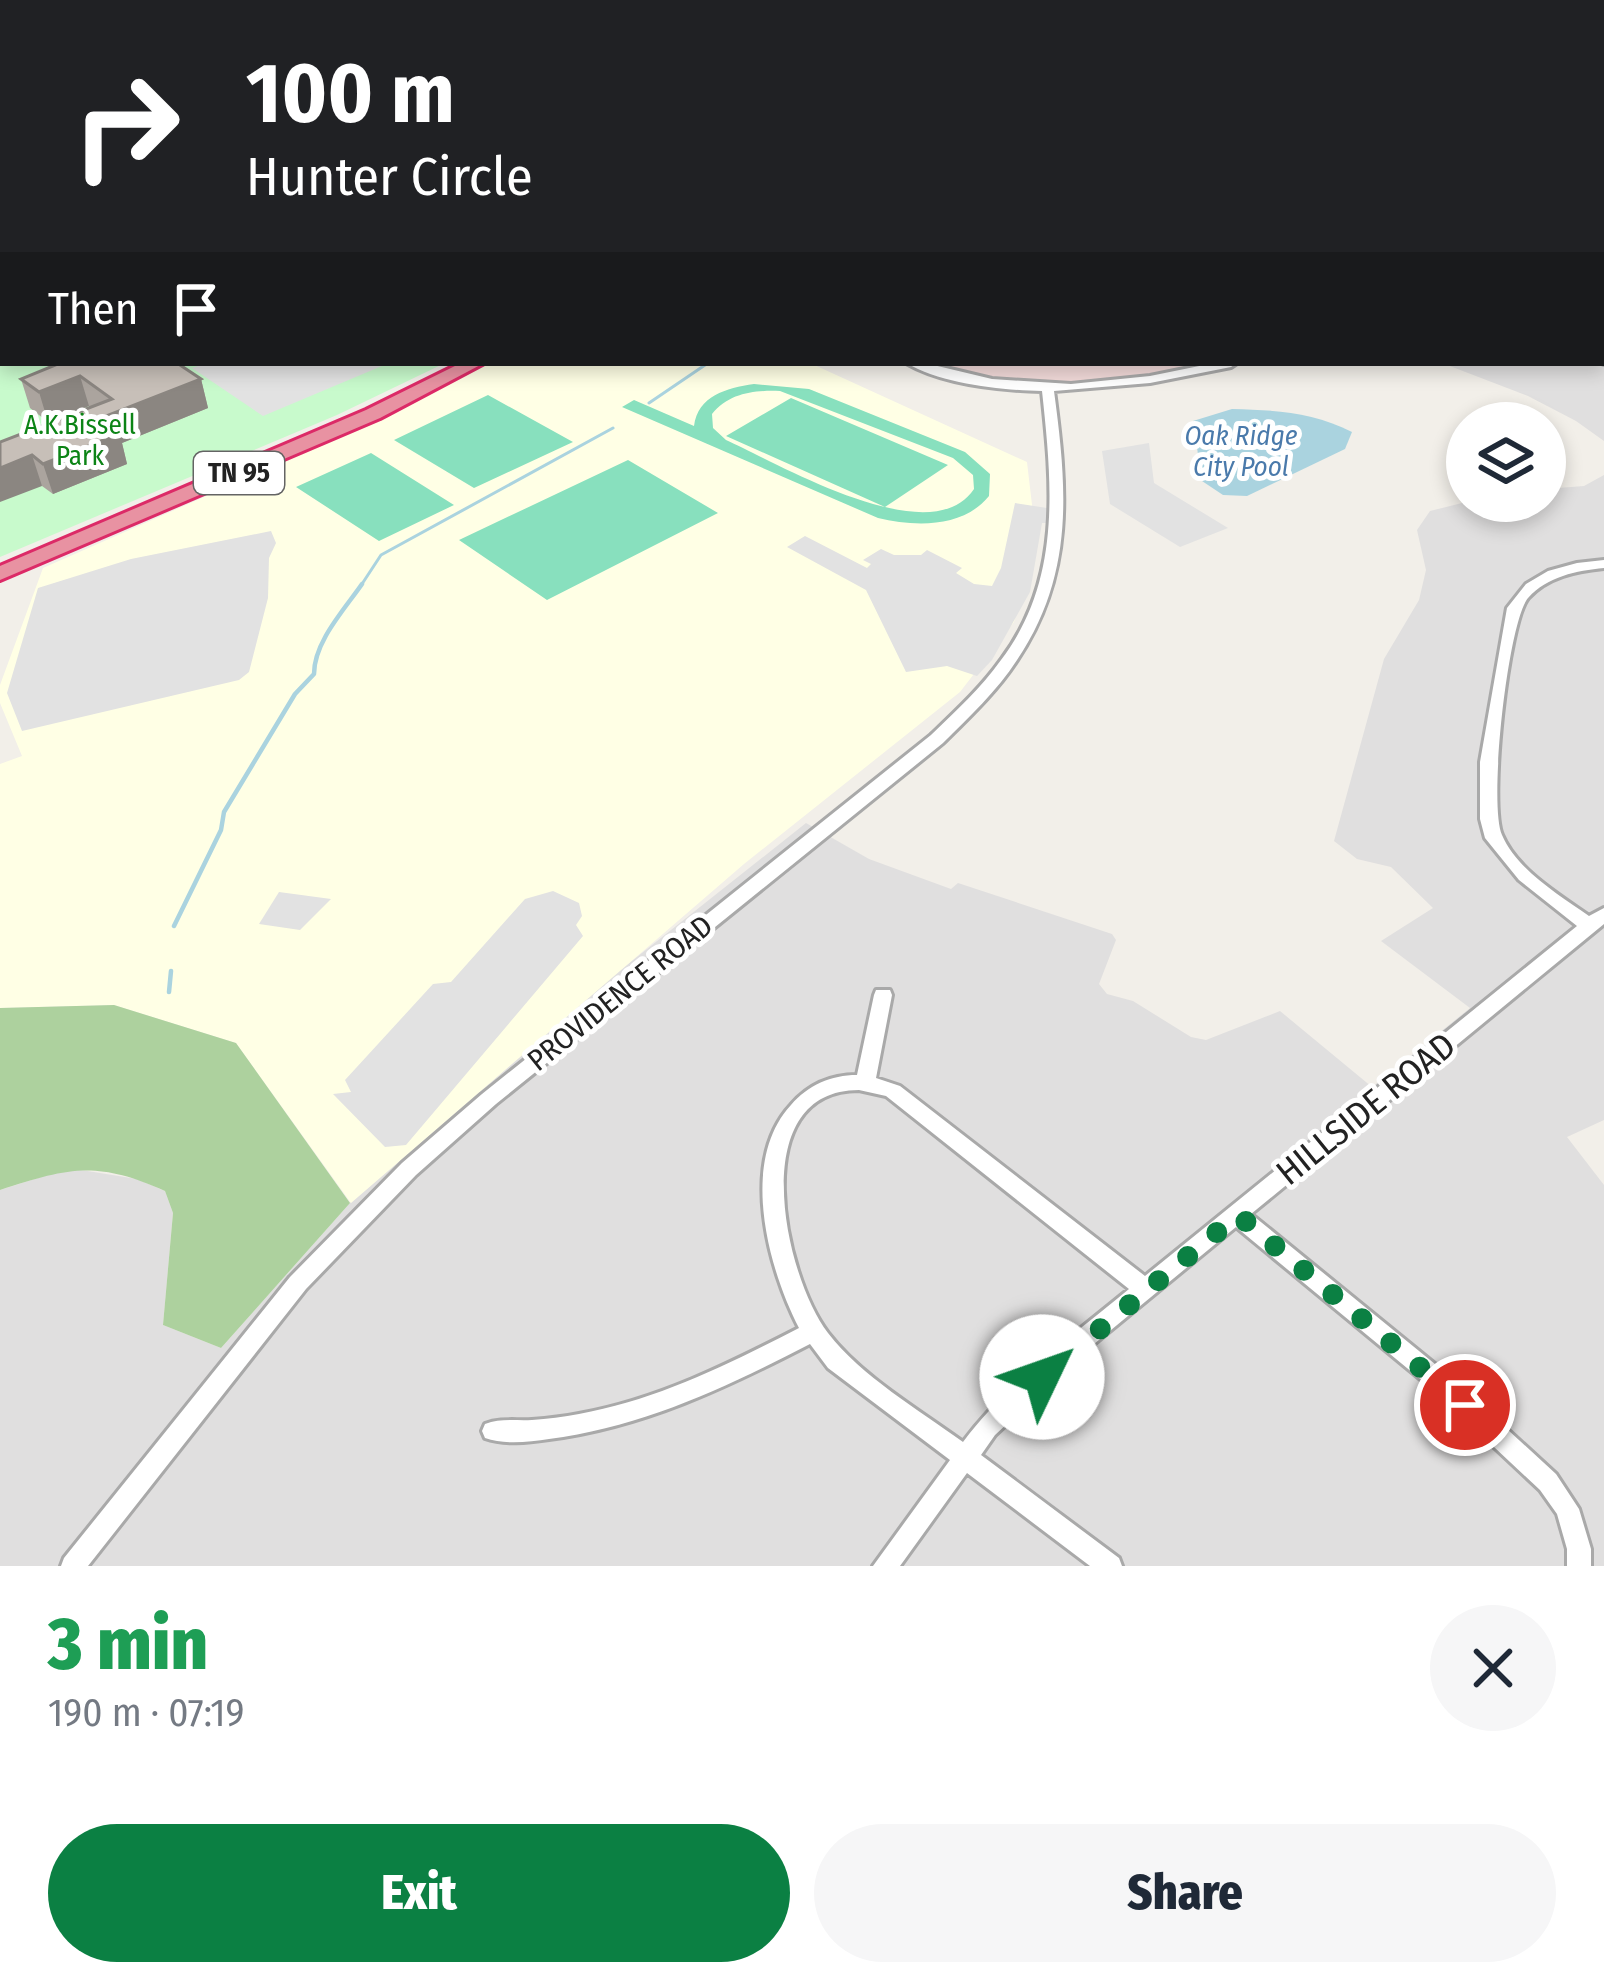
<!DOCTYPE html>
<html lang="en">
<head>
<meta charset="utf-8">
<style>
	:root { --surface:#fff; --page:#f6f6f7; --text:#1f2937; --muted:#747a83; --accent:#0b8043 }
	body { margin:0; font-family:"Fira Sans Condensed",sans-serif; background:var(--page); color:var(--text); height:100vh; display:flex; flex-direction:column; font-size:45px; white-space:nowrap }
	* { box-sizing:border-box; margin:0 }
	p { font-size:39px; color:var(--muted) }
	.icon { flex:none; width:66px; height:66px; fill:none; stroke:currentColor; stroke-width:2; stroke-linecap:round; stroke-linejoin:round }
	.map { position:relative; height:1566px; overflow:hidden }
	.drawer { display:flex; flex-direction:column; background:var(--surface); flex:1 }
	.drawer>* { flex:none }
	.hud { position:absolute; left:0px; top:0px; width:1605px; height:366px; box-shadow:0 6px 18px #0003; background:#202124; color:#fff; overflow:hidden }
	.controls { position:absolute; left:1446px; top:402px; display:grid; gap:24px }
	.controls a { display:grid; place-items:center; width:120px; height:120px; border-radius:50%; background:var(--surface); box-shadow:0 6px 18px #0003; font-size:60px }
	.pin { position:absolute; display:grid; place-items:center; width:102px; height:102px; color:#fff; margin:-51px; border:6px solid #fff; border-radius:50%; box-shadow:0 3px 12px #0007 }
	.me { position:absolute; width:132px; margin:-66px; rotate:48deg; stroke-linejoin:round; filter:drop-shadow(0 0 9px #0008) }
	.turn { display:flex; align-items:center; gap:42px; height:252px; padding:0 48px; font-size:54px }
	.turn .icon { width:156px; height:156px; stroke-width:2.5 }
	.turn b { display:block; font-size:84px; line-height:102px }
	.then { display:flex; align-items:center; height:114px; padding:0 48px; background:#0003; gap:24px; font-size:45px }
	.round { display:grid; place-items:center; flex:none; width:126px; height:126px; border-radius:63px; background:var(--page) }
	.head { display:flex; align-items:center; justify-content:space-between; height:204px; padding:0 48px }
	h1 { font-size:72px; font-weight:800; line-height:90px; color:#1e9e55 }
	.primary-button { display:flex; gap:24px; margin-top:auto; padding:24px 48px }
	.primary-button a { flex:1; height:138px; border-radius:72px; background:var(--accent); color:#fff; font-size:48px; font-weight:800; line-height:138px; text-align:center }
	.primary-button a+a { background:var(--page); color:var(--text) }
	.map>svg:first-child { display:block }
	.residential { fill:#e0dfdf }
	.commercial { fill:#f2dad9 }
	.education { fill:#ffffe5 }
	.forest { fill:#add19e }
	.park { fill:#c8facc }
	.pitch { fill:#88e0be; fill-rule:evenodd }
	.parking { fill:#e2e2e2 }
	.water { fill:#aad3df }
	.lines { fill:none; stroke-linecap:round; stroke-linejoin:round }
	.stream-far1 { stroke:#aad3df; stroke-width:3 }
	.stream { stroke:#aad3df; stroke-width:4.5 }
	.minor-casing { stroke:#a9a9a9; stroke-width:6 }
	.highway-casing { stroke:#dc2a67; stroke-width:6 }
	.minor { fill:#fff; fill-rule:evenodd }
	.highway { fill:#e892a2; fill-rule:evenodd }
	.wall { fill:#aba49e }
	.shaded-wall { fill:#8b8681 }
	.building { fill:#c7bfb8; stroke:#8b8681; stroke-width:3 }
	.route { stroke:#0b8043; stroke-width:21; stroke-dasharray:0 37.8 }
	.labels { text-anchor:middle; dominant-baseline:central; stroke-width:10; stroke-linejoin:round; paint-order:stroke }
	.far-park-label { font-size:27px; fill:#0c8416; stroke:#fff }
	.far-water-label { font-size:27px; font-style:italic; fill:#4a7aab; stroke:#fff }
	.shield { fill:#fff; stroke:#646464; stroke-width:3 }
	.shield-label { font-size:27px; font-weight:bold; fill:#222 }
	.street-label { font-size:30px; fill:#222; stroke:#fff }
	.near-street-label { font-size:36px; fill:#222; stroke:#fff }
</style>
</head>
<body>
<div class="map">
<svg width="1604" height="1566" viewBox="0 0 1604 1566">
	<rect width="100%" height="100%" fill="#f2efe9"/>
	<path class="residential" d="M1602,178h2v263l-28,-20 -48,-25 -86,-33h160z
		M1604,475v645l-37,17 37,48v381h-1604v-376l69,-22 68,11 28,12 8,22 -10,112 58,23 129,-145 61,-57 178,-151 217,-172 63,36 82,30 7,-6 154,51 4,6 -17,44 8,10 26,7 58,36 15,3 74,-29 92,76 98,-79 -89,-67 52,-33 -42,-41 -34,-8 -23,-18 50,-182 35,-59 7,-30 -9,-40 13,-19 40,-10h75v-12l39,-3z"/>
	<path class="commercial" d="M927,363h286l-87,19 -60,3 -86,-7z"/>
	<path class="education" d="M490,363h320l217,99 10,85 -23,75 -54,70 -216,172 -393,339 -115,-160 -122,-38 -114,3v-244l22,-8 -22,-53v-18l43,-117 329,-145z"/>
	<path class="forest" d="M114,1005l122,38 114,160 -129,145 -58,-23 10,-112 -8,-22c-69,-31 -97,-23 -165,-1v-182z"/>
	<path class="park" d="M0,276l3,87h442l-108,52 -337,142z"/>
	<path class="pitch" d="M754,384l55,5 156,63 25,22 -1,22c-26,32 -73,31 -111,22l-256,-111 12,-7 60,26c4,-30 32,-38 60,-42zM780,391l173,67 20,17 1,14c-43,65 -195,-25 -248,-49l-13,-12 -1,-14c17,-21 42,-24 68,-23z
		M488,395l85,47 -99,46 -80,-48z
		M791,398l157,67 -63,42 -159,-71z
		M371,453l83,52 -75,36 -83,-54z
		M628,460l90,53 -171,87 -88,-60z"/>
	<path class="parking" d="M206,363h183l-126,53 -71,-48z
		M1149,443l5,40 74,45 -48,19 -70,-43 -8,-53z
		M1015,503l32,5 1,15h-6l-12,69 -38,68 -15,16 -30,-10 -41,6 -40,-82 -79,-43 18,-11 62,32 4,-4 -8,-4 18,-11 13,6h27l6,-5 35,18 -6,5 18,11 18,2 9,-18z
		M271,531l5,12 -7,15 -1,40 -19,74 -10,8 -217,51 -15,-38 31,-105 93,-29z
		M553,891l26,12 3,13 -6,9 7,11 -177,209 -21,2 -52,-53 18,-2 -6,-12 88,-96 18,-2 74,-83z
		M279,892l52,7 -31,31 -41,-6z"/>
	<path class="water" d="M1232,409c43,1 81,3 120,23l-7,17 -98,47 -24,-1 -21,-14 -9,-60z"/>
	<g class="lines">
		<path class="stream-far1" d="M831,3l12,-3
			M649,403l59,-40
			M360,587l21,-32 232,-127"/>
		<path class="stream" d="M174,926l47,-96 3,-18 71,-118 19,-20c0,-32 30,-64 48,-90
			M169,992l2,-21"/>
		<g class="minor-casing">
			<path id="minor" d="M275,0h14l5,3h-14z
				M441,0h8l1,3h-8z
				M1604,128v7h-2v-6z
				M0,271h3v7h-3z
				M1602,355l2,1v8l-3,-1z
				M906,363h19l67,16 79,5 79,-8 64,-13h23l-6,4 -81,16 -96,8c13,97 21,183 -37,269 -20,31 -48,57 -74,83l-447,361 -80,71 -110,114 -218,277h-27l3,-8 226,-281 112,-114 80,-69 449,-359c25,-24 50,-47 70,-75 61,-80 51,-176 41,-269 -43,-1 -99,-7 -136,-28z
				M1604,560v8c-28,3 -56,8 -76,30 -20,24 -40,206 -26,237 15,35 57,60 87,81l15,-8v16l-353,290 195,159 110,101 23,35 12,40v17h-24v-17l-10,-35 -17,-24 -110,-103 -194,-160 -159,131 -82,77 -14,20 138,103 3,8h-32l-123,-93 -67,93h-27l77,-106 -122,-92 -18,-24c-83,43 -167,83 -261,95 -20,3 -45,6 -64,-1l-3,-7 3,-7c15,-6 31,-3 47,-4 15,-1 32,-3 47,-6 78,-14 150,-50 220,-86 -31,-60 -60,-167 -8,-223 17,-20 40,-30 66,-30l17,-80 2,-5h14l2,5 -16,83 24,8 245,190 432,-350 -58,-46 -34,-42 -5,-19v-57l27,-154 19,-24 22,-13 29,-8zM859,1090l27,6 243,193c-57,47 -122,94 -166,153 -44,-32 -102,-66 -135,-109 -44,-57 -84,-243 31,-243z"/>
		</g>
		<g class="highway-casing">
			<path id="highway" d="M265,0h18l2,3h-18z
				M499,0h60l-63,3z
				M1168,0h35l3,3h-35z
				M1209,0h30l3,3h-30z
				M0,42h3v8h-3z
				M1602,58h2v9h-2z
				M461,363h23l-104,55 -380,162v-14l366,-156z"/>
		</g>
		<use href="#minor" class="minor"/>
		<use href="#highway" class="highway"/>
	</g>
	<path class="wall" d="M192,373l9,6 7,29 -86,35 5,21 -74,30 -11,-8 -42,-44 91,-35 -2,-1 -41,16 -18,-14 -9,-29z"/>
	<path class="shaded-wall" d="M34,0h31l1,3h-31z
		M3,155v41l-3,1v-41z
		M0,200h3v42h-3z
		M80,376l9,30 -41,16 -9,-30z
		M201,379l7,29 -86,35 5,21 -74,30 -10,-30 58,-46z
		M32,455l10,31 -42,16v-34z"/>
	<path class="building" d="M3,131v24l-3,1v-24z
		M60,363h117l24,16 -100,39 18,16 -76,30 -11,-9 -32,13v-26l112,-43 -32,-23 -41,16 -18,-13z"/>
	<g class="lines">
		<path class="route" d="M1042,1377l196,-162 227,190"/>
	</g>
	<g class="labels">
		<g class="far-park-label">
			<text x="80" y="425">A.K.Bissell<tspan x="80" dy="31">Park</tspan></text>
		</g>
		<g class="far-water-label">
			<text x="1241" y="436">Oak Ridge<tspan x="1241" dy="31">City Pool</tspan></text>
		</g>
		<rect class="shield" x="194" y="452" width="90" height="42" rx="9"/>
		<g class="shield-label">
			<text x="239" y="473">TN 95</text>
		</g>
		<g class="street-label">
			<text transform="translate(620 993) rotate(-39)">PROVIDENCE ROAD</text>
		</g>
		<g class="near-street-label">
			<text transform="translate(1366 1109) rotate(-39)">HILLSIDE ROAD</text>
		</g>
	</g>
</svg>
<div class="controls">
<a><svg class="icon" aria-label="layers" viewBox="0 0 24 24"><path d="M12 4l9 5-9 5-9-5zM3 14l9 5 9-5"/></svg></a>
</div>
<div class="pin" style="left:1465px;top:1405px;background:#d93025"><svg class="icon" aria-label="arrive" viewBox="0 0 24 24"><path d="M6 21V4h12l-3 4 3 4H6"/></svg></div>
<svg class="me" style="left:1042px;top:1377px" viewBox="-20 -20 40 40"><circle r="19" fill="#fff"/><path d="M0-13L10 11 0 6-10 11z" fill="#0b8043"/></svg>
<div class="hud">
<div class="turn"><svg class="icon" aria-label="right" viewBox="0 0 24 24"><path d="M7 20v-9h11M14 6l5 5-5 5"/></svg><div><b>100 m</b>Hunter Circle</div></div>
<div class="then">Then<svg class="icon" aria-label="arrive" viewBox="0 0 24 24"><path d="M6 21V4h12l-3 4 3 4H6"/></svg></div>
</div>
</div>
<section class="drawer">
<div class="head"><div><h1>3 min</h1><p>190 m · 07:19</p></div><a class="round"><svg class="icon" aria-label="close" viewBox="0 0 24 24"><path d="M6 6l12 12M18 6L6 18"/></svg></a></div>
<div class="primary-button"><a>Exit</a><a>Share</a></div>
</section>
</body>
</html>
